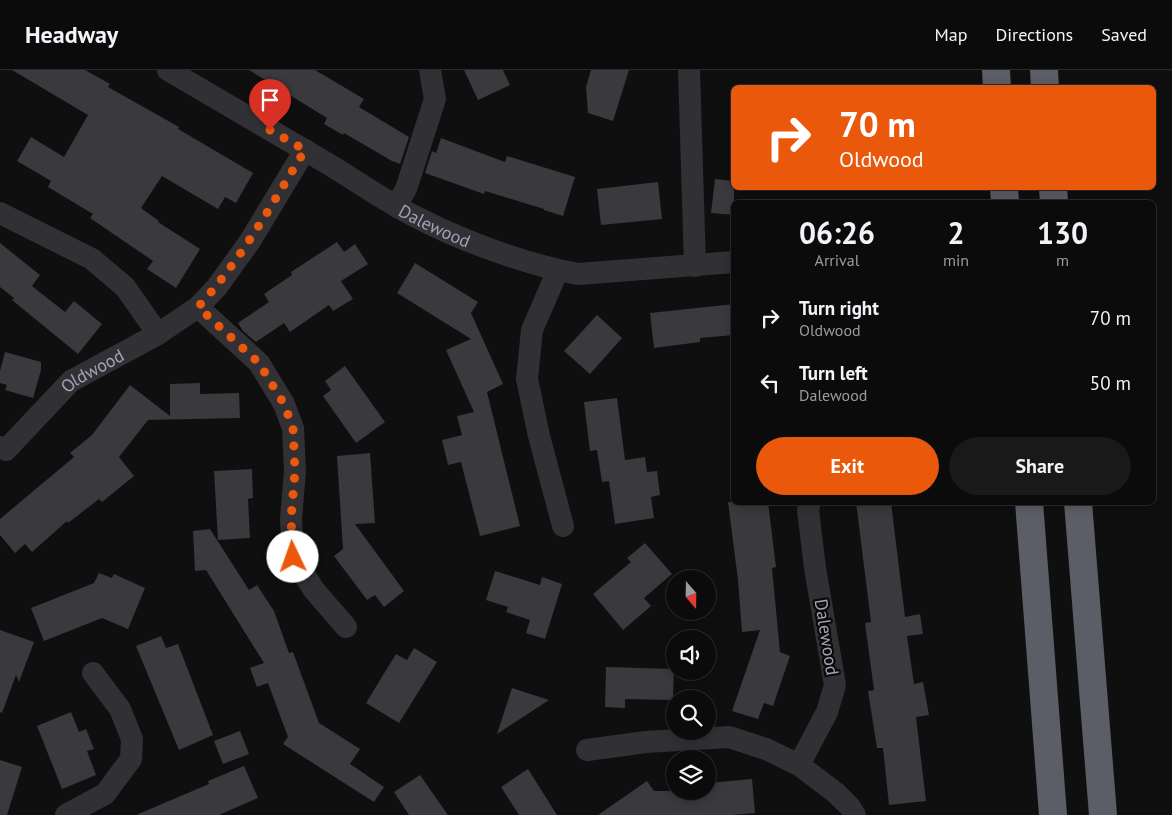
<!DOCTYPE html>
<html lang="en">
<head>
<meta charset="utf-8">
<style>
	:root { --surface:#0b0b0c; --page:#19191a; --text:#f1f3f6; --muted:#9a9b9d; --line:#2b2b2d; --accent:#ea580c }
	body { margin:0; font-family:"PT Sans",sans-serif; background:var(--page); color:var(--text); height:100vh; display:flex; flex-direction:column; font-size:19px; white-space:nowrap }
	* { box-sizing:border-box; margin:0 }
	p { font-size:16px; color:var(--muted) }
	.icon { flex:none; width:28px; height:28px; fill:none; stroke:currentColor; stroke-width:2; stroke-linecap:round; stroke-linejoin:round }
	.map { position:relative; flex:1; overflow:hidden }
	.sheet { position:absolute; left:731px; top:130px; width:425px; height:305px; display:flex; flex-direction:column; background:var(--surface); border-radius:8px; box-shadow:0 2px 12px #0003,0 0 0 1px var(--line) }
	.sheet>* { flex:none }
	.top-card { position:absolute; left:731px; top:15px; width:425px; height:105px; border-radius:8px; box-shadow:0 2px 12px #0003,0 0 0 1px var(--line); background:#ea580c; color:#fff; overflow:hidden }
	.needle { width:32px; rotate:160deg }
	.buttons { position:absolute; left:666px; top:500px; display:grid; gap:10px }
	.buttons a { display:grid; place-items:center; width:50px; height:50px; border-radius:50%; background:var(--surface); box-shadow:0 2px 12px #0003,0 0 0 1px var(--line); font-size:25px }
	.pin { position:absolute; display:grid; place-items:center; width:42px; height:42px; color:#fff; margin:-51px -21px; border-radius:50% 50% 50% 0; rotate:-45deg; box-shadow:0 0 5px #0007 }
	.pin .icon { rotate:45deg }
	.me { position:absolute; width:55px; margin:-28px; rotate:357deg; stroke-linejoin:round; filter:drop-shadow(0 0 4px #0008) }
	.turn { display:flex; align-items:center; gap:18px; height:105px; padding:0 25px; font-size:22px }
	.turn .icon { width:65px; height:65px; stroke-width:2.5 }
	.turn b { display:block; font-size:35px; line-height:42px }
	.eta { display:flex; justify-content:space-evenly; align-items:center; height:85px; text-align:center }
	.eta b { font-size:30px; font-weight:700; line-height:35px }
	.primary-button { display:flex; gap:10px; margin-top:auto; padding:10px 25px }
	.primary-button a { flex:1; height:58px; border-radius:30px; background:var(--accent); color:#fff; font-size:20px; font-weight:700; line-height:58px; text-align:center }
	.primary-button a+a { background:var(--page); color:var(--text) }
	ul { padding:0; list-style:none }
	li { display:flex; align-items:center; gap:15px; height:65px; padding:0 25px }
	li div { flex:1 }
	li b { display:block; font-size:19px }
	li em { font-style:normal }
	header { display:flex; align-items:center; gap:30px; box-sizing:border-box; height:70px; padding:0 25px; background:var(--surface); border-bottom:1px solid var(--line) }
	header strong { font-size:24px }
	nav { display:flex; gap:28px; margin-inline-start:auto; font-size:18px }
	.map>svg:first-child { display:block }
	.building { fill:#39393e }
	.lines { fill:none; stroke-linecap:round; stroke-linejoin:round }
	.street { stroke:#303035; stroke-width:22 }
	.highway { stroke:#5c5e67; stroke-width:28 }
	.route { stroke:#ea580c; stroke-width:9; stroke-dasharray:0 16.2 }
	.labels { text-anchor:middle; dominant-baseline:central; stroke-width:4.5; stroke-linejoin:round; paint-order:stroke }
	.street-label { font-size:18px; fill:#a0a3b2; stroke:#0a0a0b }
</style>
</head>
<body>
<header>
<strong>Headway</strong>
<nav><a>Map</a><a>Directions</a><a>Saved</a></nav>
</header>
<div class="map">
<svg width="1172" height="745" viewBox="0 0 1172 745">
	<rect width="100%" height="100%" fill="#0f0f10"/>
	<path class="building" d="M12,0h73l25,14 -2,3 71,40 -1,2 75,44 -17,30 -11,-6 -7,12 -56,-33 -21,32 18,13 -1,1 42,27 -24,39 -29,-19 6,-8 -63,-43 3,-4 -45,-27 3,-6 -34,-20 14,-24 33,20 24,-42z
		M249,0h66l49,29 -5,8 50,30 -9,27 -8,-3 -48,-28 -1,2 -19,-11 3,-6z
		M464,0h39l7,15 -32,15z
		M591,0h38l-16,51 -25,-8 -2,-26z
		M441,68l64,24 2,-6 68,21 -12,39 -19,-6v-1l-59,-18 -1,3 -59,-21 7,-22 4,2z
		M715,109l19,2v34l-23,-2z
		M658,112l4,37 -61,6 -4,-36z
		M337,172l7,10 11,-8 13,20 -27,17 12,18 -20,12 -4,-6 -39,27 -6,-9 -28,19 -13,-11 -5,-8 31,-21 -5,-8 28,-19 -1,-3z
		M0,173l40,32 -8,11 33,26 9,-11 28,23 -24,30 -66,-54 2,-2 -14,-11z
		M415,193l63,39 -7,11 32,71 -16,8 33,134 -40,10 -19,-74 -13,3 -6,-25 20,-5 -5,-19 17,-4 -28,-62 25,-11 -74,-46z
		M734,234v31l-34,3v4l-46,6 -4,-35z
		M597,245l25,23 -32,36 -26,-23z
		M5,282l36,10v8l-8,28 -28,-8 2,-5 -7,-2v-12z
		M345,296l40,56 -29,21 -33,-47 8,-6 -6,-9z
		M200,313v11l39,-1 1,25 -92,2 -29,37 15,19 -32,26 -3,-3 -31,24 -1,-2 -35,31 -7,-8 -10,9 -15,-18v-16l74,-62 -4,-4 22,-18 38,-50 40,31v-32z
		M617,328l8,62 20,-3 2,15 10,-1 3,24 -9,2 3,21 -39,6 -6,-43 -7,1 -5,-32 -7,1 -6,-49z
		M370,383l5,70 -20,1 49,67 -20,16 -9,-12 -8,5 -33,-44 9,-7 -6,-93z
		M252,399l1,29 -5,1 2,39 -32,2 -4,-69z
		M728,432h40l8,65 -4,1 8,84 10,4 -17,50 -9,-3 -6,16 -26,-8 28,-81 -18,2 -4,-52z
		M856,432h35l14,115 15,-3 3,20 -16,2 7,48 9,-2 6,33 -13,2 10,84 -37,4 -6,-57h-6l-9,-57 6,-1 -9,-67 6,-1z
		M210,459l39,61 8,-5 17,26 15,42 4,-1 26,71 41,26 -10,15 34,23 -10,15 -91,-58 5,-7 -20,-54 -11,4 -7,-19 14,-5 -58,-93 -11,1 -2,-40z
		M645,473l27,31 -28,24 7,8 -28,24 -30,-36 38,-32 -4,-4z
		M495,501l45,14 2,-8 20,7 -17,55 -19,-6 4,-13 -24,-8 2,-5 -22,-7z
		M99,503l13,5 2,-4 31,14 -17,41 -26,-11 -58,23 -13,-33 63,-25z
		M0,560l34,12 -15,40 -3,-7 -14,38 -2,-1z
		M161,566l5,12 12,-4 35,91 -34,15 -43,-104z
		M414,578l23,14 -38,61 -33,-20 30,-49 11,6z
		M606,597l68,2 -1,31 -48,-1v9l-20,-1z
		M512,618l37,12 -52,34z
		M71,642l8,20 7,-3 8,20 -7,2 9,24 -34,14 -25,-63z
		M240,661l9,23 -26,10 -9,-23z
		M0,690l22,7 -15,48h-7z
		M244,696l14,32 -39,17h-83l73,-31 -1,-3z
		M528,699l29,46h-38l-18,-28z
		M420,705l28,40h-39l-15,-23z
		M752,709l3,34 -23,2h-134l49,-34 7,10h54v-8z"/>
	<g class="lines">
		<g class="street">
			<path id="s1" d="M168,0c52,31 105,61 157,92 32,19 62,41 95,57 45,23 108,46 158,55l156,-12"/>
			<path d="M689,0l6,196"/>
			<path d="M396,136l10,-17 29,-90 -5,-29"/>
			<path d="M0,143l92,46 33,28 33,47"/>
			<path d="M558,200l-26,60 -5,49 12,57 24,90"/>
			<path d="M198,237l61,56 25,41 9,24 2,43 -4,48 2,38 21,33 32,37"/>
			<path id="s2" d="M0,377l6,3 65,-69 87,-47 40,-27 19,-20 33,-46 55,-91"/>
			<path d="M587,680l59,-8 83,-5 37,12 33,16 37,28 14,14 5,8"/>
			<path d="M799,695l28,-53 8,-27 -20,-117 -7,-58 2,-8"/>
			<path d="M66,745l39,-21 26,-35 1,-20 -12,-30 -27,-36"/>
		</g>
		<path class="highway" d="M996,0l1,18
			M1044,0l1,18
			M1004,118l1,14
			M1053,118l1,14
			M1029,432l24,313
			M1078,432l25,313"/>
	</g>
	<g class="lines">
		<path class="route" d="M270,60l35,20c-33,54 -64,110 -107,157l61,56 25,41 9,24 2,43 -4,48 2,38"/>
	</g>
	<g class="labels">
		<g class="street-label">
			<text stroke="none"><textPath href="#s1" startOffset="309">Dalewood</textPath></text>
			<text stroke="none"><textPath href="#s2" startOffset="125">Oldwood</textPath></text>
			<text transform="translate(827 567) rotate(81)">Dalewood</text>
		</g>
	</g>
</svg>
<div class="buttons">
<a><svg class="needle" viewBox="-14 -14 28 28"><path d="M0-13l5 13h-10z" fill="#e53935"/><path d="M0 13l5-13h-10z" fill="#9a9b9d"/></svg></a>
<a><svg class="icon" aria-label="sound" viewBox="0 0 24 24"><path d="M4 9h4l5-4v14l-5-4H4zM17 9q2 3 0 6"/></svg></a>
<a><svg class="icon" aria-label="search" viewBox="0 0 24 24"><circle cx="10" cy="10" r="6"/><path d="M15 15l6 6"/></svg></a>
<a><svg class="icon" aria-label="layers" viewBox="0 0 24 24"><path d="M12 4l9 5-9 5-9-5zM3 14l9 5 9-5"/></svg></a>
</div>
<div class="pin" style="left:270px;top:60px;background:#d93025"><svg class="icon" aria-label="arrive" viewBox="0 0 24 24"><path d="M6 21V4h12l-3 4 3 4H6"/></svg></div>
<svg class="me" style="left:293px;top:487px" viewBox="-20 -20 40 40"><circle r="19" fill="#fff"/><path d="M0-13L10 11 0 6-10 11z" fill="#ea580c"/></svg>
<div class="top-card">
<div class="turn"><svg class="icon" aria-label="right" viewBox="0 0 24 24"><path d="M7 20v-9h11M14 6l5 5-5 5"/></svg><div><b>70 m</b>Oldwood</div></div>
</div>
<section class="sheet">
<div class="eta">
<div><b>06:26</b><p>Arrival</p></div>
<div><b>2</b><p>min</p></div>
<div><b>130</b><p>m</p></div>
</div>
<ul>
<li><svg class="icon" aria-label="right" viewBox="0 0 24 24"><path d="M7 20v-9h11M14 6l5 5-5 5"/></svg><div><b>Turn right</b><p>Oldwood</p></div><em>70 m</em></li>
<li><svg class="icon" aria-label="left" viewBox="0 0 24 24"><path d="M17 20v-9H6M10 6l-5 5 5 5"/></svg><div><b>Turn left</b><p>Dalewood</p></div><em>50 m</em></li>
</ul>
<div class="primary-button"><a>Exit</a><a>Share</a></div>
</section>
</div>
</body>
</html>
